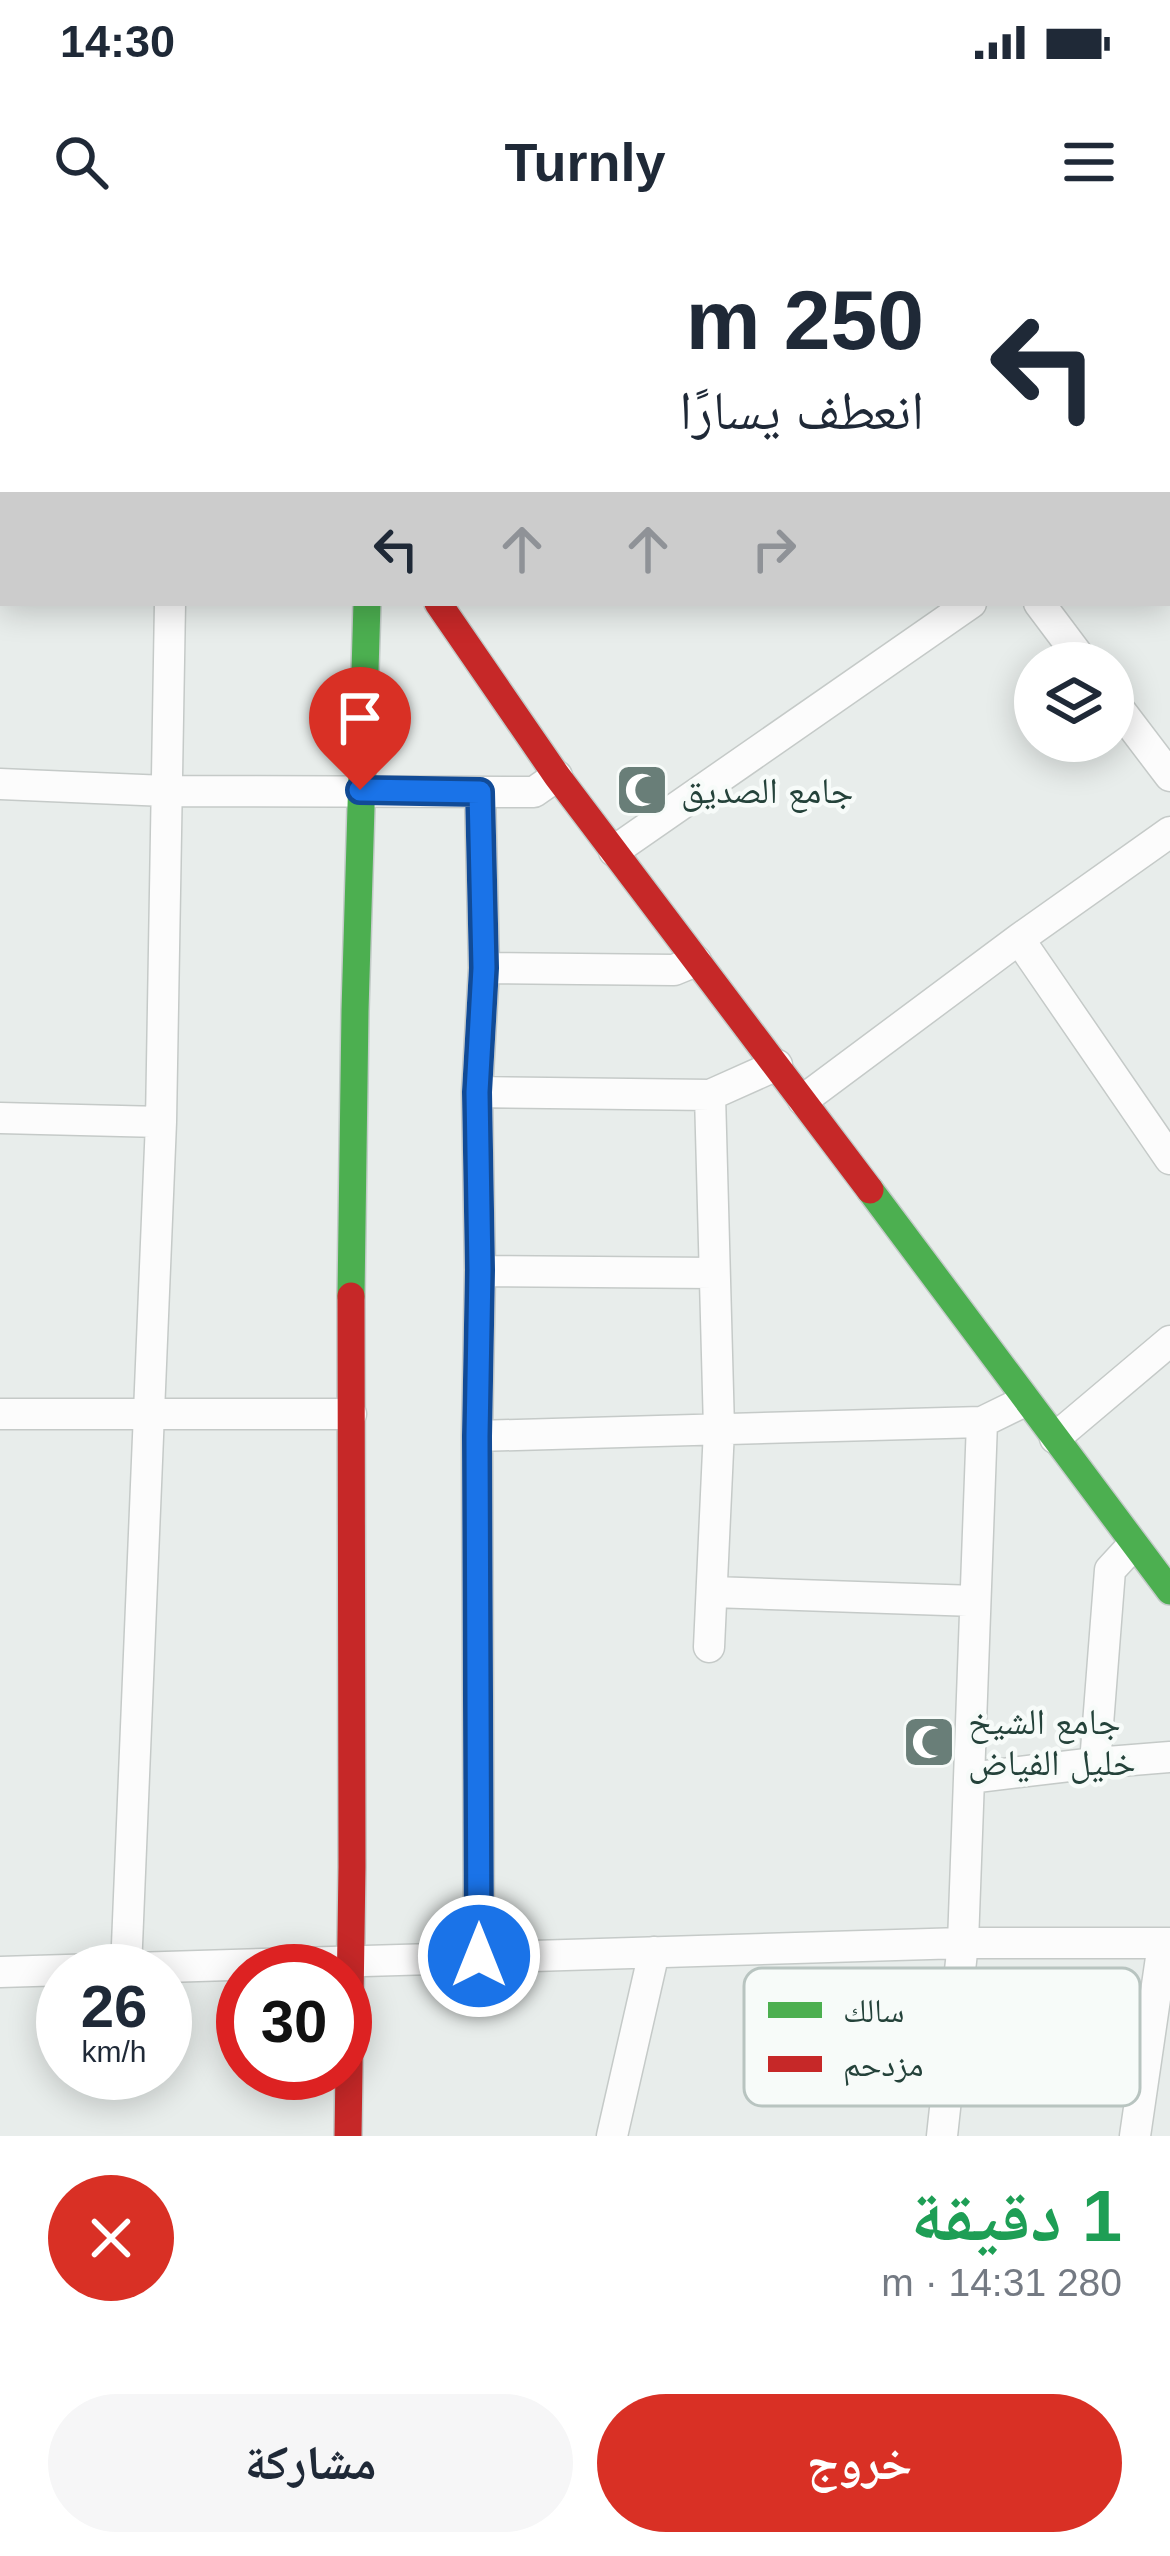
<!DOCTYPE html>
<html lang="ar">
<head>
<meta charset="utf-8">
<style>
	:root { --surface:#fff; --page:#f6f6f7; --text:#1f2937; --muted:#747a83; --accent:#d93025 }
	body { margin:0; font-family:Arial,"Noto Naskh Arabic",sans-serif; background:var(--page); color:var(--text); direction:rtl; height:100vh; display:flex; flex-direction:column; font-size:45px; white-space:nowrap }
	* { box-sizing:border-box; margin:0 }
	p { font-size:39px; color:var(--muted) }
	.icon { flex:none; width:66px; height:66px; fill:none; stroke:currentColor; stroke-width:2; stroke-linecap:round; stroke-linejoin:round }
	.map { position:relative; height:1896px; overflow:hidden; direction:ltr }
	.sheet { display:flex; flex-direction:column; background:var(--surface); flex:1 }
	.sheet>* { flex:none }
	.top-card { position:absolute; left:0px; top:0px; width:1170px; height:366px; box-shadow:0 6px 30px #0003; direction:rtl; background:#fff; color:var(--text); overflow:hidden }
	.buttons { position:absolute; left:1014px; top:402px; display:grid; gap:24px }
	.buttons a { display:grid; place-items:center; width:120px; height:120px; border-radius:50%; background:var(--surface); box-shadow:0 6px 30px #0003; font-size:60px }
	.speed { position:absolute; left:36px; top:1704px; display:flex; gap:24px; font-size:60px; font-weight:700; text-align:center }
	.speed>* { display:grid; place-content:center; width:156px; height:156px; border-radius:50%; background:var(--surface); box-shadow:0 6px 30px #0003; line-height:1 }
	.speed small { font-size:30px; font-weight:400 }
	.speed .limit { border:18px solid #d22; background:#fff; color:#111 }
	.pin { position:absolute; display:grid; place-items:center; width:102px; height:102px; color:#fff; margin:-123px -51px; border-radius:50% 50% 50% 0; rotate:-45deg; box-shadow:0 0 12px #0007 }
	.pin .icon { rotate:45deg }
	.me { position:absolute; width:132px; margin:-66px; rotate:0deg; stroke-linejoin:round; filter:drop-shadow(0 0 9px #0008) }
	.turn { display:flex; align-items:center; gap:42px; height:252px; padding:0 48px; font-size:54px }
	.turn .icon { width:156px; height:156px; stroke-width:2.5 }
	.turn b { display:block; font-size:84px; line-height:102px }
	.lanes { display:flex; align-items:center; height:114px; padding:0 48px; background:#0003; justify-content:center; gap:60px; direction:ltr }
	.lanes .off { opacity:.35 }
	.round { display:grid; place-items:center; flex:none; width:126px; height:126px; border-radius:63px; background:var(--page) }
	.summary { display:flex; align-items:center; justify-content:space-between; height:204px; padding:0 48px }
	h1 { font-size:72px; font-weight:700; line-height:90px; color:#1e9e55 }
	.action { display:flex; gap:24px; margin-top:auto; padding:24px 48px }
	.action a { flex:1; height:138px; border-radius:72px; background:var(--accent); color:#fff; font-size:48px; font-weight:700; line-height:138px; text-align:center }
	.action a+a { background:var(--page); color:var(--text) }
	.status { display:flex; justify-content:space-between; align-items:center; height:84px; padding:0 60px; background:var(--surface); direction:ltr }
	.status svg { height:33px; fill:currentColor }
	header { display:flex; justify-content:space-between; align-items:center; height:156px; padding:0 48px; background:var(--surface); font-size:54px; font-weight:700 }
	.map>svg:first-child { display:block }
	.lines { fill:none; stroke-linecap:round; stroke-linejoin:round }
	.street-casing { stroke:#c5cac8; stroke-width:33 }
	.fast-casing { stroke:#c3cbc8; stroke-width:30 }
	.jam-casing { stroke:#c3cbc8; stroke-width:30 }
	.street { stroke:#fcfcfc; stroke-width:30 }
	.fast { stroke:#4caf50; stroke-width:27 }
	.jam { stroke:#c62828; stroke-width:27 }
	.route-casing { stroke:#114b97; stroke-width:30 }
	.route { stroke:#1a73e8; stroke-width:21 }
	.labels { text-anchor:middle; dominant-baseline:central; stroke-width:9; stroke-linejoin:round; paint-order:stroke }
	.poi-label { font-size:36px; fill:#24423a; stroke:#f7fbf9; text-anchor:start }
	.key { fill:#f7fbf9; stroke:#b8c4c0; stroke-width:3 }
	.key-label { font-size:33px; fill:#24423a }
</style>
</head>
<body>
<div class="status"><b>14:30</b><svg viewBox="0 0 49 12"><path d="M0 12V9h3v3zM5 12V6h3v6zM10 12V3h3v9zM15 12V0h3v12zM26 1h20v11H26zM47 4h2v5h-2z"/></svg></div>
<header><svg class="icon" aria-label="menu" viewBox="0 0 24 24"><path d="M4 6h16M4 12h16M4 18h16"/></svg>Turnly<svg class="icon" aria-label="search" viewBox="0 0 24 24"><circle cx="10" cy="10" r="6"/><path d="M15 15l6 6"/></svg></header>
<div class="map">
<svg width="1170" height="1896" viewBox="0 0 1170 1896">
	<rect width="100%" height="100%" fill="#e8edeb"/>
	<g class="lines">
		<g class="street-casing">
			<path id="street" d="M371,3v-3
				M829,3l1,-3
				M1071,3v-3
				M0,164h3
				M1167,213l3,1
				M1039,363l45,60
				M1113,461l57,75
				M0,544l166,7 368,1 23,-16
				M614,611l357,-248
				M1019,699l151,220
				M484,728l190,2 22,-9
				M477,852l233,3 67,-30
				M803,860l216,-161 151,-107
				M0,878l161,4
				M480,1031l233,2
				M0,1174h351
				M477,1196l505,-14 43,-21
				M1055,1198l115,-97
				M712,1352l263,9
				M709,1407l10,-218 -9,-334
				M1095,1523l15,-193 23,-25
				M969,1538l126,-15 75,-6
				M479,1716l-2,-520 3,-165 -3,-179 7,-124 -4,-176
				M126,1729l35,-847 9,-519
				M0,1732l963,-29h207
				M612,1896l42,-184
				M942,1896l21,-193 19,-521
				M1135,1896l28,-192"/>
		</g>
		<g class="fast-casing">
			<path id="fast" d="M870,950l300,401
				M351,1056l4,-285 12,-408"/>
		</g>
		<g class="jam-casing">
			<path id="jam" d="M171,0l3,3
				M438,363l119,173 313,414
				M348,1896l4,-269 -1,-571"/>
		</g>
		<use href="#street" class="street"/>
		<use href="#fast" class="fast"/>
		<use href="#jam" class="jam"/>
	</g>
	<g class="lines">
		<g class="route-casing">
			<path id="route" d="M360,550l120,2 4,176 -7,124 3,178 -3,166 2,520"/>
		</g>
		<use href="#route" class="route"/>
	</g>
	<defs>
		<g id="mosque-square" transform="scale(2.7)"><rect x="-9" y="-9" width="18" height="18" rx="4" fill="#697e78" stroke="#f7fbf9"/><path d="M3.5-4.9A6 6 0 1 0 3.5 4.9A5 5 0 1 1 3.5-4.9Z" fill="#fff"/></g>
	</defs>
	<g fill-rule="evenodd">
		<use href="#mosque-square" x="642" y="550"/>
		<use href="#mosque-square" x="929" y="1502"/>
	</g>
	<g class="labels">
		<g class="poi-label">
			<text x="681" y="550">جامع الصديق</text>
			<text x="968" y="1481">جامع الشيخ<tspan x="968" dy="41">خليل الفياض</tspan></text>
		</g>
	</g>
	<rect x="744" y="1728" width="396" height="138" rx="18" class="key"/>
	<rect x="768" y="1762" width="54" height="16" fill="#4caf50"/>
	<rect x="768" y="1816" width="54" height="16" fill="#c62828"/>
	<g class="key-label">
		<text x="843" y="1782">سالك</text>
		<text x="843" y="1836">مزدحم</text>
	</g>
</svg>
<div class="buttons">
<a><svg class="icon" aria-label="layers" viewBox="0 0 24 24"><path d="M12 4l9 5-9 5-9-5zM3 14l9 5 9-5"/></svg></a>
</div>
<div class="speed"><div>26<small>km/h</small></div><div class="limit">30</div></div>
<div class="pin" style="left:360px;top:550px;background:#d93025"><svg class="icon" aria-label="arrive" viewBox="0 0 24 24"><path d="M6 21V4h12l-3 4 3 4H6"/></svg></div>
<svg class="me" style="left:479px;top:1716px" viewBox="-20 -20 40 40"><circle r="17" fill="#1a73e8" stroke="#fff" stroke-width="3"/><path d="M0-11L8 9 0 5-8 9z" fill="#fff"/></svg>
<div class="top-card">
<div class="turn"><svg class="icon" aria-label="left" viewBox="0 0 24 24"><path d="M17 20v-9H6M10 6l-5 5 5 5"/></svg><div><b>250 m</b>انعطف يسارًا</div></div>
<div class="lanes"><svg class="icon" aria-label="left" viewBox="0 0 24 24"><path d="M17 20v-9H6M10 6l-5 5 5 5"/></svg><svg class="icon off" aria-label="ahead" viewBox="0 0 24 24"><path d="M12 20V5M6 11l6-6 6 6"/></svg><svg class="icon off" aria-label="ahead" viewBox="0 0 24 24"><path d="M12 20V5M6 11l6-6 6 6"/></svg><svg class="icon off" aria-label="right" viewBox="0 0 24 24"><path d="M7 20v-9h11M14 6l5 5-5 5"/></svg></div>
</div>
</div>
<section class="sheet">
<div class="summary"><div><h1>1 دقيقة</h1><p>280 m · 14:31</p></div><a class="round" style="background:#d93025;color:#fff"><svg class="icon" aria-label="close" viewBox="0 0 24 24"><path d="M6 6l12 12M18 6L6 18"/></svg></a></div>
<div class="action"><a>خروج</a><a>مشاركة</a></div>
</section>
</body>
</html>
